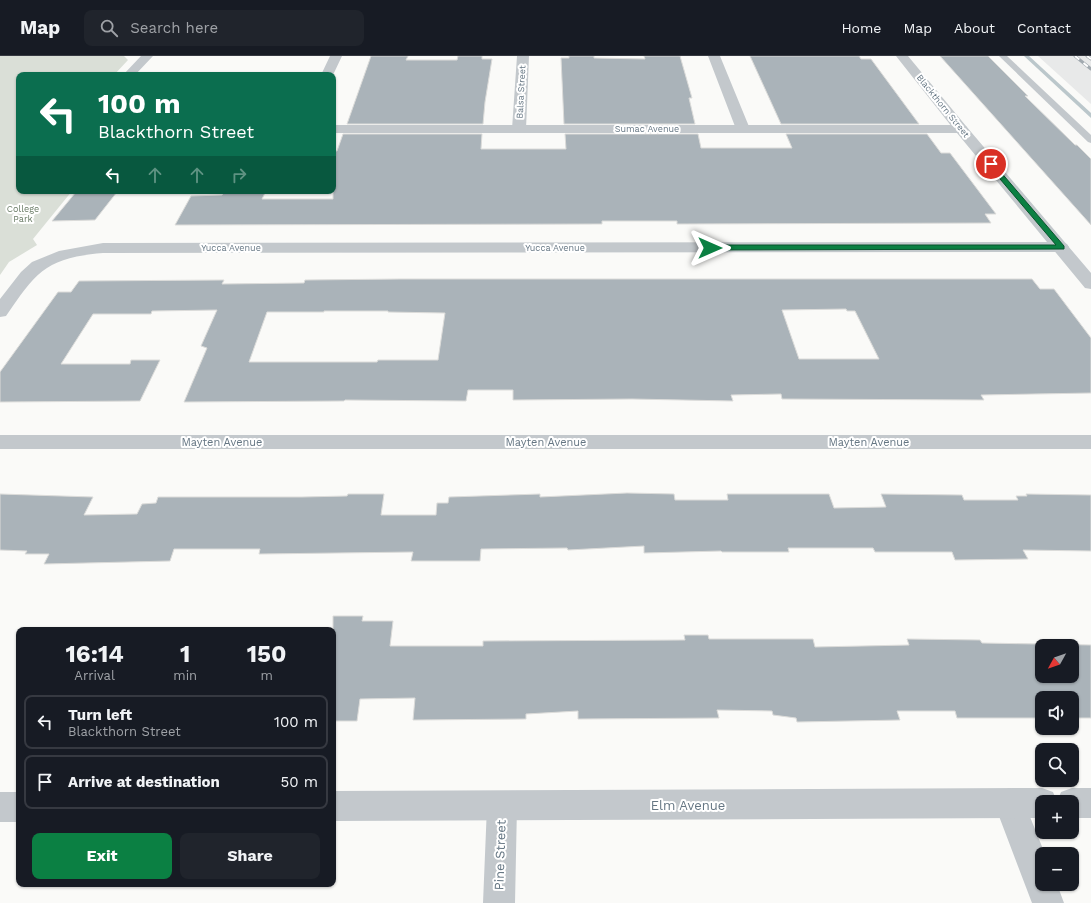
<!DOCTYPE html>
<html lang="en">
<head>
<meta charset="utf-8">
<style>
	:root { --surface:#171b24; --page:#20242c; --text:#f1f3f6; --muted:#9ea1a6; --line:#363941; --accent:#0b8043 }
	body { margin:0; font-family:"Work Sans",sans-serif; background:var(--page); color:var(--text); height:100vh; display:flex; flex-direction:column; font-size:15px; white-space:nowrap }
	* { box-sizing:border-box; margin:0 }
	p { font-size:13px; color:var(--muted) }
	.icon { flex:none; width:22px; height:22px; fill:none; stroke:currentColor; stroke-width:2; stroke-linecap:round; stroke-linejoin:round }
	.map { position:relative; flex:1; overflow:hidden }
	.drawer { position:absolute; left:16px; top:571px; width:320px; height:260px; display:flex; flex-direction:column; background:var(--surface); border-radius:8px; box-shadow:0 1px 3px #0004 }
	.drawer>* { flex:none }
	.banner { position:absolute; left:16px; top:16px; width:320px; height:122px; border-radius:8px; box-shadow:0 1px 3px #0004; background:#0b6e4f; color:#fff; overflow:hidden }
	.needle { width:26px; rotate:230deg }
	.fabs { position:absolute; left:1035px; top:583px; display:grid; gap:8px }
	.fabs a { display:grid; place-items:center; width:44px; height:44px; border-radius:8px; background:var(--surface); box-shadow:0 1px 3px #0004; font-size:20px }
	.pin { position:absolute; display:grid; place-items:center; width:34px; height:34px; color:#fff; margin:-17px; border:2px solid #fff; border-radius:50%; box-shadow:0 1px 4px #0007 }
	.me { position:absolute; width:44px; margin:-22px; rotate:90deg; stroke-linejoin:round; filter:drop-shadow(0 0 3px #0008) }
	.turn { display:flex; align-items:center; gap:14px; height:84px; padding:0 16px; font-size:18px }
	.turn .icon { width:52px; height:52px; stroke-width:2.5 }
	.turn b { display:block; font-size:28px; line-height:34px }
	.lanes { display:flex; align-items:center; height:38px; padding:0 16px; background:#0003; justify-content:center; gap:20px; direction:ltr }
	.lanes .off { opacity:.35 }
	.eta { display:flex; justify-content:space-evenly; align-items:center; height:68px; text-align:center }
	.eta b { font-size:24px; font-weight:700; line-height:28px }
	.cta { display:flex; gap:8px; margin-top:auto; padding:8px 16px }
	.cta a { flex:1; height:46px; border-radius:8px; background:var(--accent); color:#fff; font-size:16px; font-weight:700; line-height:46px; text-align:center }
	.cta a+a { background:var(--page); color:var(--text) }
	ul { padding:0; list-style:none }
	li { display:flex; align-items:center; gap:12px; height:54px; margin:0 8px 6px; padding:0 8px; border:2px solid var(--line); border-radius:8px }
	li div { flex:1 }
	li b { display:block; font-size:15px }
	li em { font-style:normal }
	header { display:flex; align-items:center; gap:24px; box-sizing:border-box; height:56px; padding:0 20px; background:var(--surface); border-bottom:1px solid var(--line) }
	header strong { font-size:19px }
	nav { display:flex; gap:22px; margin-inline-start:auto; font-size:14px }
	.search { width:280px; height:36px; background:var(--page); display:flex; align-items:center; gap:10px; box-sizing:border-box; padding:0 14px; border-radius:8px; color:var(--muted); font-size:15px }
	.map>svg:first-child { display:block }
	.built { fill:#e8e9e9 }
	.green { fill:#dadfd7 }
	.lines { fill:none; stroke-linecap:round; stroke-linejoin:round }
	.stream { fill:#bbc7cb; fill-rule:evenodd }
	.building { fill:#aab3b9; stroke:#dcdcda; fill-rule:evenodd }
	.service { fill:#c3c8cc; fill-rule:evenodd }
	.minor { fill:#c3c8cc; fill-rule:evenodd }
	.tertiary { fill:#c3c8cc; fill-rule:evenodd }
	.rail-casing { stroke:#a2aab0; stroke-width:3 }
	.rail { stroke:#fff; stroke-width:2; stroke-dasharray:5.5; stroke-linecap:butt }
	.route { fill:#0b8043; stroke:#07532c }
	.labels { text-anchor:middle; dominant-baseline:central; stroke-width:4; stroke-linejoin:round; paint-order:stroke }
	.far-street-label { font-size:9px; fill:#657683; stroke:#fff }
	.far-park-label { font-size:9px; fill:#687a64; stroke:#fff }
	.street-label { font-size:11px; fill:#657683; stroke:#fff }
	.near-street-label { font-size:13px; fill:#657683; stroke:#fff }
</style>
</head>
<body>
<header>
<strong>Map</strong>
<div class="search"><svg class="icon" aria-label="search" viewBox="0 0 24 24"><circle cx="10" cy="10" r="6"/><path d="M15 15l6 6"/></svg>Search here</div>
<nav><a>Home</a><a>Map</a><a>About</a><a>Contact</a></nav>
</header>
<div class="map">
<svg width="1091" height="847" viewBox="0 0 1091 847">
	<rect width="100%" height="100%" fill="#fafaf8"/>
	<path class="built" d="M1038,0h53v48z"/>
	<path class="green" d="M0,0h124l4,4 -14,15h-95v116h53l-39,48 4,6 -28,17 -9,13z"/>
	<g class="lines">
		<path class="stream" d="M1024,0h5l62,57v5z"/>
	</g>
	<path class="building" d="M371,0h37l-2,4h51l1,-4h24v3h10l-7,43 -2,22h-136z
		M569,0h25v2l51,1 -1,-3h36l12,42h-3l6,26h-131l-3,-66h8z
		M750,0h109l2,3h10l48,65h-138z
		M940,0h48l40,40h-3l50,49h2l14,14v66z
		M343,78h139l-1,15h85l-1,-15h133l3,14h91l-6,-14h141l14,19h9l46,61h-11l6,9 -314,1v-3h-75v3l-427,1 16,-29 31,-1 2,-2h41l-3,6h71v-48h4z
		M76,136h41l-22,28 -43,1z
		M401,223h631l8,10h14l37,49v55l-110,2 3,5 -202,-1 -1,-5 -50,1 2,6 -101,-2 -119,1v-10h-45l-2,11 -121,-1 -1,1 -160,1 23,-54 -6,-2 16,-36 -65,1 -1,3h-58l-32,50h69l1,-4h29l-20,41 -140,1v-30l58,-80h13l8,-11 145,-1 -2,4 82,-1 1,-3zM846,253l1,2h8l24,48h-80l-17,-49zM324,255h64v1l57,1 -7,47h-60l-1,2h-128l18,-50h57z
		M627,437l47,1 1,6h53l-1,-6h102l5,14 52,-1 -5,-13 81,1 2,5h54l-2,-4h11l-1,-2 65,1v56l-68,-1 5,9 -73,1 -3,-8h-77l-2,-4h-85l1,4h-67l-1,-1 -77,2v-7l-76,4 -1,-2 -86,1 -1,12h-69l2,-9 -154,2 1,-5h-86l-4,12 -126,3 5,-10h-24l2,-3 -27,-1v-56l93,3 -9,18 53,-1 5,-10 14,-1 2,-6h144l45,-1 1,-2h36l-3,21h55l1,-12h11l1,-6 91,-3v3z
		M333,560h30l-1,5h31l-3,25h93v-5l202,-1 -1,-5h24l1,4h104l2,8 94,-2 -2,-6 73,1 2,3 109,2v73h-19v-20h-30v20h-85l-2,-7h-58l3,9 -103,2 -1,-4 -23,-3 -1,-4 -55,-1 2,8 -141,1v-8l-52,3v5l-113,1 2,-22 -55,1 -3,22h-24zM1042,590h30v30h-30z"/>
	<g class="lines">
		<path class="service" d="M999,0h8l84,79v8l-3,-1z"/>
		<path class="minor" d="M330,0h12l-9,19h-12z
			M517,0h12l-3,73 -2,3h-10l-2,-3z
			M708,0h12l30,73 -2,3h-10l-2,-3z
			M896,0h12l58,70 2,3 -2,3h-10z
			M1061,186l6,2 2,3 -2,3 -6,2 -958,1c-57,5 -66,18 -97,63l-6,1v-18l21,-27 11,-10 27,-11 44,-8z
			M0,379h1091v14h-1091z
			M1009,732l11,4 25,62h-3v30h15l7,19h-32l-38,-100 4,-11z
			M502,735l11,4 4,11 -2,97h-32l4,-97 4,-11z"/>
		<path class="tertiary" d="M141,0h12l-18,19h-12z
			M333,69h628l5,1 125,147v16l-6,-1 -128,-155h-624z
			M1042,732l11,4 4,10h-15v16l-709,3v-30z
			M1072,732h19v30h-19v-16h-15l4,-10z
			M0,736h19v30h-19z"/>
		<g class="rail-casing">
			<path id="rail" d="M1075,0l16,13
				M1087,0l4,3"/>
		</g>
		<use href="#rail" class="rail"/>
	</g>
	<path class="route" d="M989,107h4l71,83v3l-354,1 -3,-2 3,-3h346l-67,-79z"/>
	<g class="labels">
		<g class="far-street-label">
			<text transform="translate(521 36) rotate(-87)">Balsa Street</text>
			<text transform="translate(943 50) rotate(51)">Blackthorn Street</text>
			<text x="647" y="73">Sumac Avenue</text>
			<text x="231" y="192">Yucca Avenue</text>
			<text x="555" y="192">Yucca Avenue</text>
		</g>
		<g class="far-park-label">
			<text x="23" y="153">College<tspan x="23" dy="10">Park</tspan></text>
		</g>
		<g class="street-label">
			<text x="222" y="386">Mayten Avenue</text>
			<text x="546" y="386">Mayten Avenue</text>
			<text x="869" y="386">Mayten Avenue</text>
		</g>
		<g class="near-street-label">
			<text x="688" y="749">Elm Avenue</text>
			<text transform="translate(500 799) rotate(-88)">Pine Street</text>
		</g>
	</g>
</svg>
<div class="fabs">
<a><svg class="needle" viewBox="-14 -14 28 28"><path d="M0-13l5 13h-10z" fill="#e53935"/><path d="M0 13l5-13h-10z" fill="#9ea1a6"/></svg></a>
<a><svg class="icon" aria-label="sound" viewBox="0 0 24 24"><path d="M4 9h4l5-4v14l-5-4H4zM17 9q2 3 0 6"/></svg></a>
<a><svg class="icon" aria-label="search" viewBox="0 0 24 24"><circle cx="10" cy="10" r="6"/><path d="M15 15l6 6"/></svg></a>
<a>+</a>
<a>−</a>
</div>
<div class="pin" style="left:991px;top:108px;background:#d93025"><svg class="icon" aria-label="arrive" viewBox="0 0 24 24"><path d="M6 21V4h12l-3 4 3 4H6"/></svg></div>
<svg class="me" style="left:710px;top:192px" viewBox="-20 -20 40 40"><path d="M0-17L14 15 0 8-14 15z" fill="#0b8043" stroke="#fff" stroke-width="4"/></svg>
<div class="banner">
<div class="turn"><svg class="icon" aria-label="left" viewBox="0 0 24 24"><path d="M17 20v-9H6M10 6l-5 5 5 5"/></svg><div><b>100 m</b>Blackthorn Street</div></div>
<div class="lanes"><svg class="icon" aria-label="left" viewBox="0 0 24 24"><path d="M17 20v-9H6M10 6l-5 5 5 5"/></svg><svg class="icon off" aria-label="ahead" viewBox="0 0 24 24"><path d="M12 20V5M6 11l6-6 6 6"/></svg><svg class="icon off" aria-label="ahead" viewBox="0 0 24 24"><path d="M12 20V5M6 11l6-6 6 6"/></svg><svg class="icon off" aria-label="right" viewBox="0 0 24 24"><path d="M7 20v-9h11M14 6l5 5-5 5"/></svg></div>
</div>
<section class="drawer">
<div class="eta">
<div><b>16:14</b><p>Arrival</p></div>
<div><b>1</b><p>min</p></div>
<div><b>150</b><p>m</p></div>
</div>
<ul>
<li><svg class="icon" aria-label="left" viewBox="0 0 24 24"><path d="M17 20v-9H6M10 6l-5 5 5 5"/></svg><div><b>Turn left</b><p>Blackthorn Street</p></div><em>100 m</em></li>
<li><svg class="icon" aria-label="arrive" viewBox="0 0 24 24"><path d="M6 21V4h12l-3 4 3 4H6"/></svg><div><b>Arrive at destination</b></div><em>50 m</em></li>
</ul>
<div class="cta"><a>Exit</a><a>Share</a></div>
</section>
</div>
</body>
</html>
